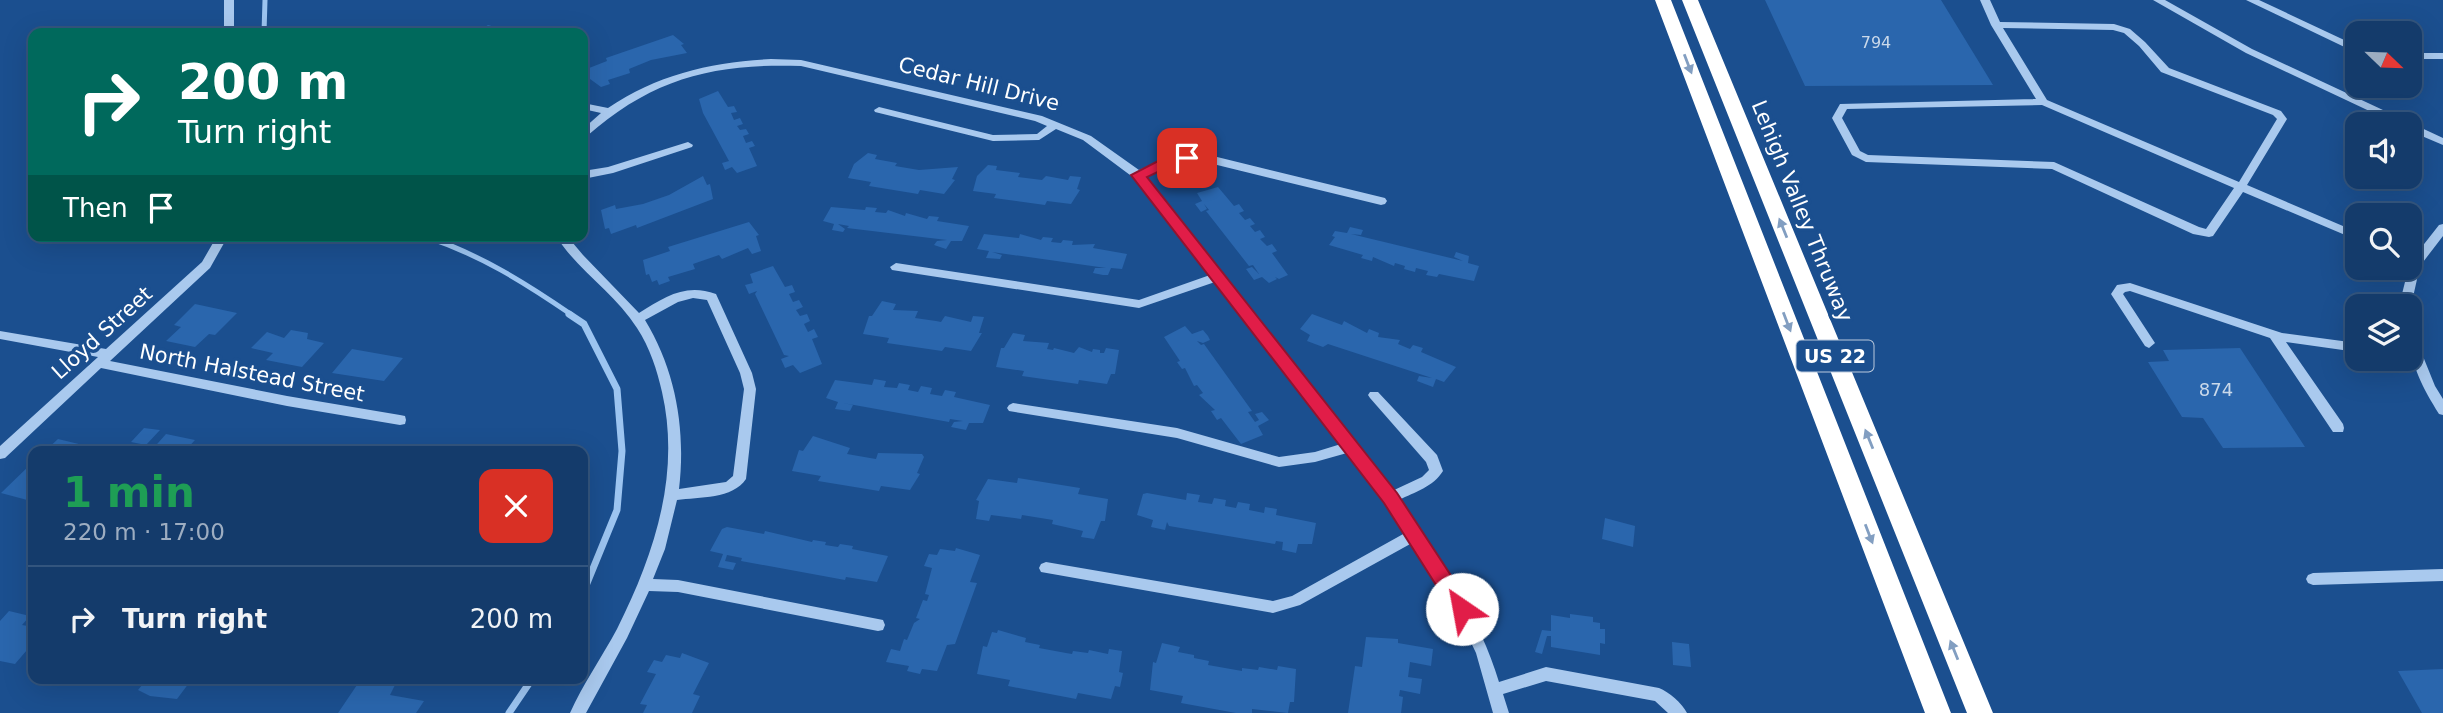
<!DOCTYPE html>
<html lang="en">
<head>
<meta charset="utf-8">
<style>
	:root { --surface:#143b6b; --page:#214673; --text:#f1f3f6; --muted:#9dadc1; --line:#33557e }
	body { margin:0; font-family:"DejaVu Sans",sans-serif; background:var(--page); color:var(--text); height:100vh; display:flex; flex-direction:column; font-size:26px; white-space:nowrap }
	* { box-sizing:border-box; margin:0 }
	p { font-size:23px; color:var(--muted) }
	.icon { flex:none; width:38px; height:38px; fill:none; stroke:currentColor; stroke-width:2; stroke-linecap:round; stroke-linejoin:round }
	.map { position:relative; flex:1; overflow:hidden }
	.panel { position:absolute; left:28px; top:446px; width:560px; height:238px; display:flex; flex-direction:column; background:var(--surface); border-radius:14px; box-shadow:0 7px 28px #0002,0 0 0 2px var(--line) }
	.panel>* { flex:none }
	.banner { position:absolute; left:28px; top:28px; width:560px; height:214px; border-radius:14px; box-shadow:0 7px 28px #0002,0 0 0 2px var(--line); background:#00695c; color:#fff; overflow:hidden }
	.needle { width:46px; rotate:113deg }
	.tools { position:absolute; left:2345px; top:21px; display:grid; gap:14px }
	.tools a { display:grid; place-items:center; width:77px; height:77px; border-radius:14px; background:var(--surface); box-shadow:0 7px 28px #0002,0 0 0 2px var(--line); font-size:35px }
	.pin { position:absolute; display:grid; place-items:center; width:60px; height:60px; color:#fff; margin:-30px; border-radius:14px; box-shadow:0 4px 10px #0006 }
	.me { position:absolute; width:77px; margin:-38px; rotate:327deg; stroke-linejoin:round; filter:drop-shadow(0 0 5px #0008) }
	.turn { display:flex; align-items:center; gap:24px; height:147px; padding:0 35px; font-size:32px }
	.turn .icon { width:91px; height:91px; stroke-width:2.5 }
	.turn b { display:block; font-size:49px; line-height:60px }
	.then { display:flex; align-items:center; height:66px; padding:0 35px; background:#0003; gap:14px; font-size:26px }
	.round { display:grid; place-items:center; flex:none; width:74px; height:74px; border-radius:14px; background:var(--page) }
	.head { display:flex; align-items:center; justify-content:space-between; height:119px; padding:0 35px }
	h1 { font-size:42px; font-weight:700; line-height:52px; color:#1e9e55 }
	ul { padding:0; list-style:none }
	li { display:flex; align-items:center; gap:21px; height:105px; padding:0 35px; border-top:2px solid var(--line) }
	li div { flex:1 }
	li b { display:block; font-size:26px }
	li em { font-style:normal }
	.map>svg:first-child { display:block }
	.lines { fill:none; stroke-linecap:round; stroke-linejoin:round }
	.stream-far1 { stroke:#9cc4f0; stroke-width:5 }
	.stream { stroke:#9cc4f0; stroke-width:7 }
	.building { fill:#2a66ad }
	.minor { fill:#a9c9ee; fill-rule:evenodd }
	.highway { fill:#fff; fill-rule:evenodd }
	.oneway { fill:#829ec1 }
	.route { fill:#e11d48; stroke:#92132f; stroke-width:2 }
	.labels { text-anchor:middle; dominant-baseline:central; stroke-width:7; stroke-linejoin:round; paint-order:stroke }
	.far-number-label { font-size:16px; fill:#cad9ea }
	.number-label { font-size:18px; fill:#cad9ea }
	.shield { fill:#1b4f8f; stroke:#bbcadd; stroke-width:2 }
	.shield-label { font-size:19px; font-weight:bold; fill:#fff }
	.street-label { font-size:21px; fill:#fff; stroke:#1b4f8f }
</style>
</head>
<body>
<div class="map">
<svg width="2443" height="713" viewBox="0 0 2443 713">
	<rect width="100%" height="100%" fill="#1b4f8f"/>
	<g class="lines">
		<path class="stream-far1" d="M264,33l1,-33
			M424,236c55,18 100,46 148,79"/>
		<path class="stream" d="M569,314l15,10 33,65 5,62 -5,59 -34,83
			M509,713l23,-34"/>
	</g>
	<path class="building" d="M1765,0h176l52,85 -188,1z
		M488,25l18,5 3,-3 22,6h-55z
		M673,35l11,9 -3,1 6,8 -36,7 -22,9 1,4 -22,7 2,4 -9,3 -15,-11 2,-1 -4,-5 23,-9 -1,-3z
		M718,91l10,16 6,-1 3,6 -6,1 3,7 6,-2 3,6 -6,2 3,4 6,-1 3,5 -6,2 3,7 6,-2 3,5 -6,2 8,18 -20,7 -5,-6 -7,3 -3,-7 7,-2 -26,-48 -4,-14z
		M868,153l9,2 -2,4 22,4 -2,3 24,4 39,-3 -6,12 3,1 -11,14 -24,-4 -2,4 -49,-8 2,-4 -23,-4 6,-14z
		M988,165l9,1 -1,4 24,3 -2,4 24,3 4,-4 22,4 2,-4 11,1 -4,12 3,1 -9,14 -24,-3 -2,4 -51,-7 2,-4 -23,-3 4,-15z
		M703,176l4,9 3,-1 3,15 -76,29 -1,-3 -25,9 -2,-6 -4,1 -4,-19 14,-5 1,4 27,-5 26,-9z
		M1218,187l16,19 5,-2 5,7 -5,2 6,7 5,-2 5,6 -5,2 5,6 5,-2 5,7 -5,2 7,7 5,-2 5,7 -5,2 16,22 -9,4 -4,-2 2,2 -8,4 -7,-6 -8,3 -8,-11 6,-2 7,7 -6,-9 -4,1 -43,-55 3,-1 -5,-6 3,5 -6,3 -6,-8 7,-3 -5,-8z
		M831,207l34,3 1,-3 11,1 -2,4 11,1 2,-3 17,6 1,-3 21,6 2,-3 10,1 -2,4 32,5 -7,15h-11l-5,8 -12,-4 3,-4 10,-1 -100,-12 2,-2 -11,-2 7,5 -2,3 -11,-2 2,-6 -11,-3z
		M749,222l10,13 -3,1 5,15 -9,3 -4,-6 -26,11 -3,-4 -26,9 2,5 -27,8 2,4 -11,4 -2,-5 -5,2 -3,-8 -3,1 -3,-15 27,-9 -2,-4z
		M1350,227l13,3 -2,5 -10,-1 112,27 -9,-4 2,-5 13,4 -1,7 11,3 -5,15 -35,-7 -2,3 -11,-2 2,-4 -12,-3 -1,4 -11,-3 1,-3 -10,-3 -1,3 -21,-9 -1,4 -11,-3 2,-3 -34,-10 6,-8 -3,-1 3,-5 12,2z
		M984,234l35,4 1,-4 21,6 2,-3 10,1 -2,4 10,1 2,-3 10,1 -1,4 23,-1 -2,4 34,6 -5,15 -11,-1 -3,7h-5l-10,-2 2,-5h11l-114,-16 10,3 -2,4 -14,-1 3,-7 -12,-2z
		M773,266l12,21 7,-2 3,7 -6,2 4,8 6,-2 4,7 -7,3 4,6 7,-2 3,7 -6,3 4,8 6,-3 4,8 -6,2 10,25 -22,9 -7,-8 -8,3 -4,-9 8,-3 -5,-1 -29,-61 2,-3 -8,3 -4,-9 8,-2 -3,-9z
		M882,301l14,3 -3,6 25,1 -3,7 21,3 5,1 4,-6 26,6 2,-6 11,1 -5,16h3l-11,18 -26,-4 -3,4 -55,-8 2,-5 -26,-4 6,-18h3z
		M195,304l42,9 -22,22 -6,-1 -14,13 -29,-6 15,-14 -7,-2z
		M1312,314l30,11 2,-4 23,12 2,-4 10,4 -1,4 22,3 -2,4 12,5 3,-4 10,3 -2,4 35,15 -12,15 -8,-3 -3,8 -16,-6 2,-5 13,2 -104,-34 -5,3 -16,-6 3,-6 -10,-6z
		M1185,326l7,8 11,-4 5,6 2,4 -7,3 -6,-2 4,4 3,-1 48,67 -4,1 7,10 4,-2 -4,-6 7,-2 7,8 -11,6 5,9 -22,9 -20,-26 -4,2 -6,-9 4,-1 -16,-15 4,-2 -6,-8 -3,1 -9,-18 -3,1 -5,-7 3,-1 -16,-24z
		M291,330l17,3 -1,6 17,4 -22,24 -36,-7 7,-7 -22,-5 16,-16 17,6z
		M1013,333l12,2 -2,6 26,2 -2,6 6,1 1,-2 20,5 5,-6 13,5 1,-3 7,1v3h4l2,-5 13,2 -4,24h-4l-4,10 -28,-4 -1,4 -56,-8 2,-5 -28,-4 5,-19h3z
		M2240,348l65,99 -82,1 -20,-30 -21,-1 -34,-55 21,-1 -6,-11z
		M352,349l51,9 -19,23 -52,-8z
		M874,379l12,2 -2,6 13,1 2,-5 11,2 -2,5 10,2 3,-6 11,2 -2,6 12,2 3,-6 11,2 -2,5 36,8 -7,18h-14l-3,7 -15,-3 3,-5 9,-1 -13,-2 -1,3 -106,-19 10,2 -3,6 -15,-2 3,-7 -12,-4 9,-18 37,5z
		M144,428l16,2 -14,15 -15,-3z
		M166,434l29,6 -11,12h-34z
		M813,436l37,12 -3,6 23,4 6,1 2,-6 44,1 2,3 -7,16 3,1 -10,16 -29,-4 -2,5 -61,-10 3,-5 -29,-5 7,-21 4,1z
		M58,439l29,7 -6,6h-37z
		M33,462l-2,39 -30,-8z
		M1018,478l62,10 -2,6 30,5 -3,22h-4l-7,18 -13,-2 2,-6 -31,-7 1,-4 -31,-5 -1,4 -30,-4 -2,6 -13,-2 3,-18 -3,-1 12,-21 29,4z
		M1147,493l39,7 1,-7 13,2 -2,7 14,2 2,-6 12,2 -1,6 11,2 2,-6 12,2 -1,6 15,3 1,-6 12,2 -1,6 40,8 -4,21h-14l-2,9 -14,-3 1,-8 -7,-1 -1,3 -106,-18 -2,-4 -2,8 -14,-3 2,-7 -16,-5 6,-21z
		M1605,518l30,8 -2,21 -31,-8z
		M727,527l37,7 1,-3 47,11 1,-2 13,2 -1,3 13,2 2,-3 13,2 -1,3 36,7 -11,26 -31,-5 -1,3 -104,-19 1,-3 -15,-3 -2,6 11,2 -3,7 -15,-3 5,-13 -13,-3 12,-22z
		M956,548l24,7 -10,27 7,1 -22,61 -8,1 -10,26 -15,-2 -2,5 -13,-3 2,-5 -23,-4 5,-13 9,2 4,-12 3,1 7,-17 6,-4 -4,-1 7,-18 4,1 2,-6 -4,-1 7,-26 -8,-2 5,-12 8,1 3,-6 15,2z
		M9,611l21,5 -8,9 11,2v16l-18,21 -15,-3v-40z
		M1570,614l23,3v5l7,1v6h5v15l-5,-1v12l-49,-8v-11h-4l-5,18 -7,-2 7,-22 9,1v-16l19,3z
		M998,630l28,8 -1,4 15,3 -1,3 27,5 6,1 1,-3 15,2 1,-3 19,4 1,-5 13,2 -3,21 4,1 -3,14 -5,-1 -4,13 -33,-6 -2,6 -68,-13 2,-6 -33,-6 6,-28 4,1 5,-15 5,1z
		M1366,637l32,2v4l35,6 -2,17 -21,-4 -2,15 14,2 -2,15 -20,-4 -1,6 4,1 -2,16h-53l7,-47 7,1z
		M1672,642l17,2 2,23 -18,-2z
		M1162,643l18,4 -2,5 16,3v3l15,3 -1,4 34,6v-3l16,2 1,-3 18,3 1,-4 18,3 -2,33h-4l-2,11 -36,-4v4h-16l-55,-10 2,-7 -33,-6 3,-28 3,1z
		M682,653l27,10 -16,31 7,2 -8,17h-49l4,-8 -7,-1 16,-30 -9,-2 7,-12 8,2 4,-7 14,3z
		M2443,669v44h-21l-24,-42z
		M147,679h45l-15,20 -27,-3 -12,-6z
		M369,679h29l-8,16 34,6 -8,12h-78l21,-31 7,2z"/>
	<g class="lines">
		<path class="minor" d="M224,0h10v33h-10z
			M1980,0h10l10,22 114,2 16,5 15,13 24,26 112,43 6,8 -40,66 110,47v8l-114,-48 -30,44 -4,1 -16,-3 -141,-65 -186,-7 -14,-7 -20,-37 8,-14 196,-5 -45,-74zM2003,28l110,2 11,3 15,13 22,26 112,43 4,4 -38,63 -192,-82zM2042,105l192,83 -28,41 -7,-2 -145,-65 -186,-7 -8,-4 -18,-33 5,-9z
			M2153,0h12l87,49 191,89v7l-33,-14v-7h-13l-151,-71z
			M2246,0h13l98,46v7z
			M2410,53h33v6h-33z
			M771,59l30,1 241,56 49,20 48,34 28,-12 42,-3 176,43 2,3 -2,3 -4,1 -172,-42 -40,2 -24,11 247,315 30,-14 7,-7 -3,-8 -56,-64 -2,-3 2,-3h8l59,63 6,16c-10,16 -28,21 -44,29 38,58 80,114 100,182l47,-15 113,21c10,4 23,15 28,25h-19l-13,-12 -109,-20 -43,13 6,19h-16l-17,-60 -19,-40 -45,-70 -112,62 -27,8 -232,-41 -2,-4 2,-4 5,-2 227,39 19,-5 113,-63 -20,-31 -38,-49 -32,9 -36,5 -102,-29 -168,-27 -2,-3 2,-3 4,-2 164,25 102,29 36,-5 26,-8 -126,-162 -76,26 -247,-38 -2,-3 6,-4 243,37 71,-25 -76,-97 -51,-38 -27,-11 -17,11 -46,1 -118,-29 -1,-2 5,-3 114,28 44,-1 10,-8 -12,-5 -234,-55c-87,-3 -148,12 -214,70l-4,1v-8l18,-16 -18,-4v-6l25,5c50,-34 104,-46 163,-49z
			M688,142l5,3 -1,2 -79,26 -30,6v-8l25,-4z
			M2443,224v12l-23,30 -9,40 -1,2v-2h-11l11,-44 29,-37z
			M217,236h11l-18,32 -100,93 177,35 113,19 5,1 1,4 -1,4 -5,1 -113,-19 -186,-38 -96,90 -5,1v-13l98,-89 -98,-18v-8l106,18 96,-87z
			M556,236h11l16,19 56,58c26,-16 46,-30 77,-19l36,79 4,16 -10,90c-13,20 -47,18 -69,21l-12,49 -12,30 25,1 200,39 5,1 2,5 -2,5 -5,1 -200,-39 -29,-1 -22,47 -41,75h-16c13,-29 32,-56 47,-84 37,-74 64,-154 45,-237 -5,-22 -12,-44 -25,-64 -22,-35 -59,-57 -81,-92zM693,298l14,2 33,73 4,16 -11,87 -7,6 -47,7c7,-59 -3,-118 -34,-169l33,-18z
			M2130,283l152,50 75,10v9l-71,-10 57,82 1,4 -1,4h-10l-63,-94 -140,-47 -5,1 -2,2 32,49 -6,5 -4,-2 -34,-52 6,-9z
			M2410,335l4,1 2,3 19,47 8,13v16l-4,-1c-16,-26 -29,-49 -29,-79z
			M2443,569v12l-130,4 -5,-2 -2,-4 2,-4 5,-2z"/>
		<path class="highway" d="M1655,0h16l280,713h-26z
			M1682,0h16l295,713h-26z"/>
	</g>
	<defs><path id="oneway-solid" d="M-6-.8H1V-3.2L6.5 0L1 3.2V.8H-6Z" transform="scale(1.75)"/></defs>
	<g class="oneway">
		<use href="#oneway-solid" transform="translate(1688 64) rotate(69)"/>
		<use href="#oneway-solid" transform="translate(1783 228) rotate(-112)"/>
		<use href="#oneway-solid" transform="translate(1787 322) rotate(69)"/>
		<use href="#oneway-solid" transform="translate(1869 439) rotate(-112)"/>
		<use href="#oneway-solid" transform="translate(1869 534) rotate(69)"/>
		<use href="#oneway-solid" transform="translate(1954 650) rotate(-112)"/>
	</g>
	<path class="route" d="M1187,154l7,4 -2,4 -22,4 -23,11 250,316 72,110 2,6 -2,6h-14l-71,-112 -253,-328 31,-16z"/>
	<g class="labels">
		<g class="far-number-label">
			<text x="1876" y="42">794</text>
		</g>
		<g class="number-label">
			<text x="2216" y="389">874</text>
		</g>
		<rect class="shield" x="1796.5" y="340.5" width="77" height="31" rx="5"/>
		<g class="shield-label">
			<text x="1835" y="356">US 22</text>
		</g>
		<g class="street-label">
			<text transform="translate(979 84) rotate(14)">Cedar Hill Drive</text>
			<text transform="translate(1802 211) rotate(68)">Lehigh Valley Thruway</text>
			<text transform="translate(102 333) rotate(-42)">Lloyd Street</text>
			<text transform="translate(252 373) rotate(11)">North Halstead Street</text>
		</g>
	</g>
</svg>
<div class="tools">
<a><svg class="needle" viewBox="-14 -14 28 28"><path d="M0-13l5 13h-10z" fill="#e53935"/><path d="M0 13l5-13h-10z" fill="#9dadc1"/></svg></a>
<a><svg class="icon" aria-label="sound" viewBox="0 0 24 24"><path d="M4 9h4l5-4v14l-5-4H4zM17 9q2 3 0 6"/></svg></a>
<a><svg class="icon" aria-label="search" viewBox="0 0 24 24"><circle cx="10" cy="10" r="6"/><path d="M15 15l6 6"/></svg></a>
<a><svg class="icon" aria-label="layers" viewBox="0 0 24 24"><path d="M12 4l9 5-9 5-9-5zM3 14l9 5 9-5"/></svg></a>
</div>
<div class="pin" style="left:1187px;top:158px;background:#d93025"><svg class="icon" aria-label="arrive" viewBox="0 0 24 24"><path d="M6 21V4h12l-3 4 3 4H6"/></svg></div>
<svg class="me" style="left:1462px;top:609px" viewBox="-20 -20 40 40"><circle r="19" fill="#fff"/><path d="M0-13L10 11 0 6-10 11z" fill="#e11d48"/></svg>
<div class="banner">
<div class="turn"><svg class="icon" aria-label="right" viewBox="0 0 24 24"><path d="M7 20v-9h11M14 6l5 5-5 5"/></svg><div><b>200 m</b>Turn right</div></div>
<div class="then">Then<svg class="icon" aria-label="arrive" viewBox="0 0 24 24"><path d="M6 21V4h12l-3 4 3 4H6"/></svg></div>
</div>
<section class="panel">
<div class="head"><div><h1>1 min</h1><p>220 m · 17:00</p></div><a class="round" style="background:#d93025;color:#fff"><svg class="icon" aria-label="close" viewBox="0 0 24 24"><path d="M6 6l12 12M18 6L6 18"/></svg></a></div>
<ul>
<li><svg class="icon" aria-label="right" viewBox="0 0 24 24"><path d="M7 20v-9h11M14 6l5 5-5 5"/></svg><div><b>Turn right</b></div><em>200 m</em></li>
</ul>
</section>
</div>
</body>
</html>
